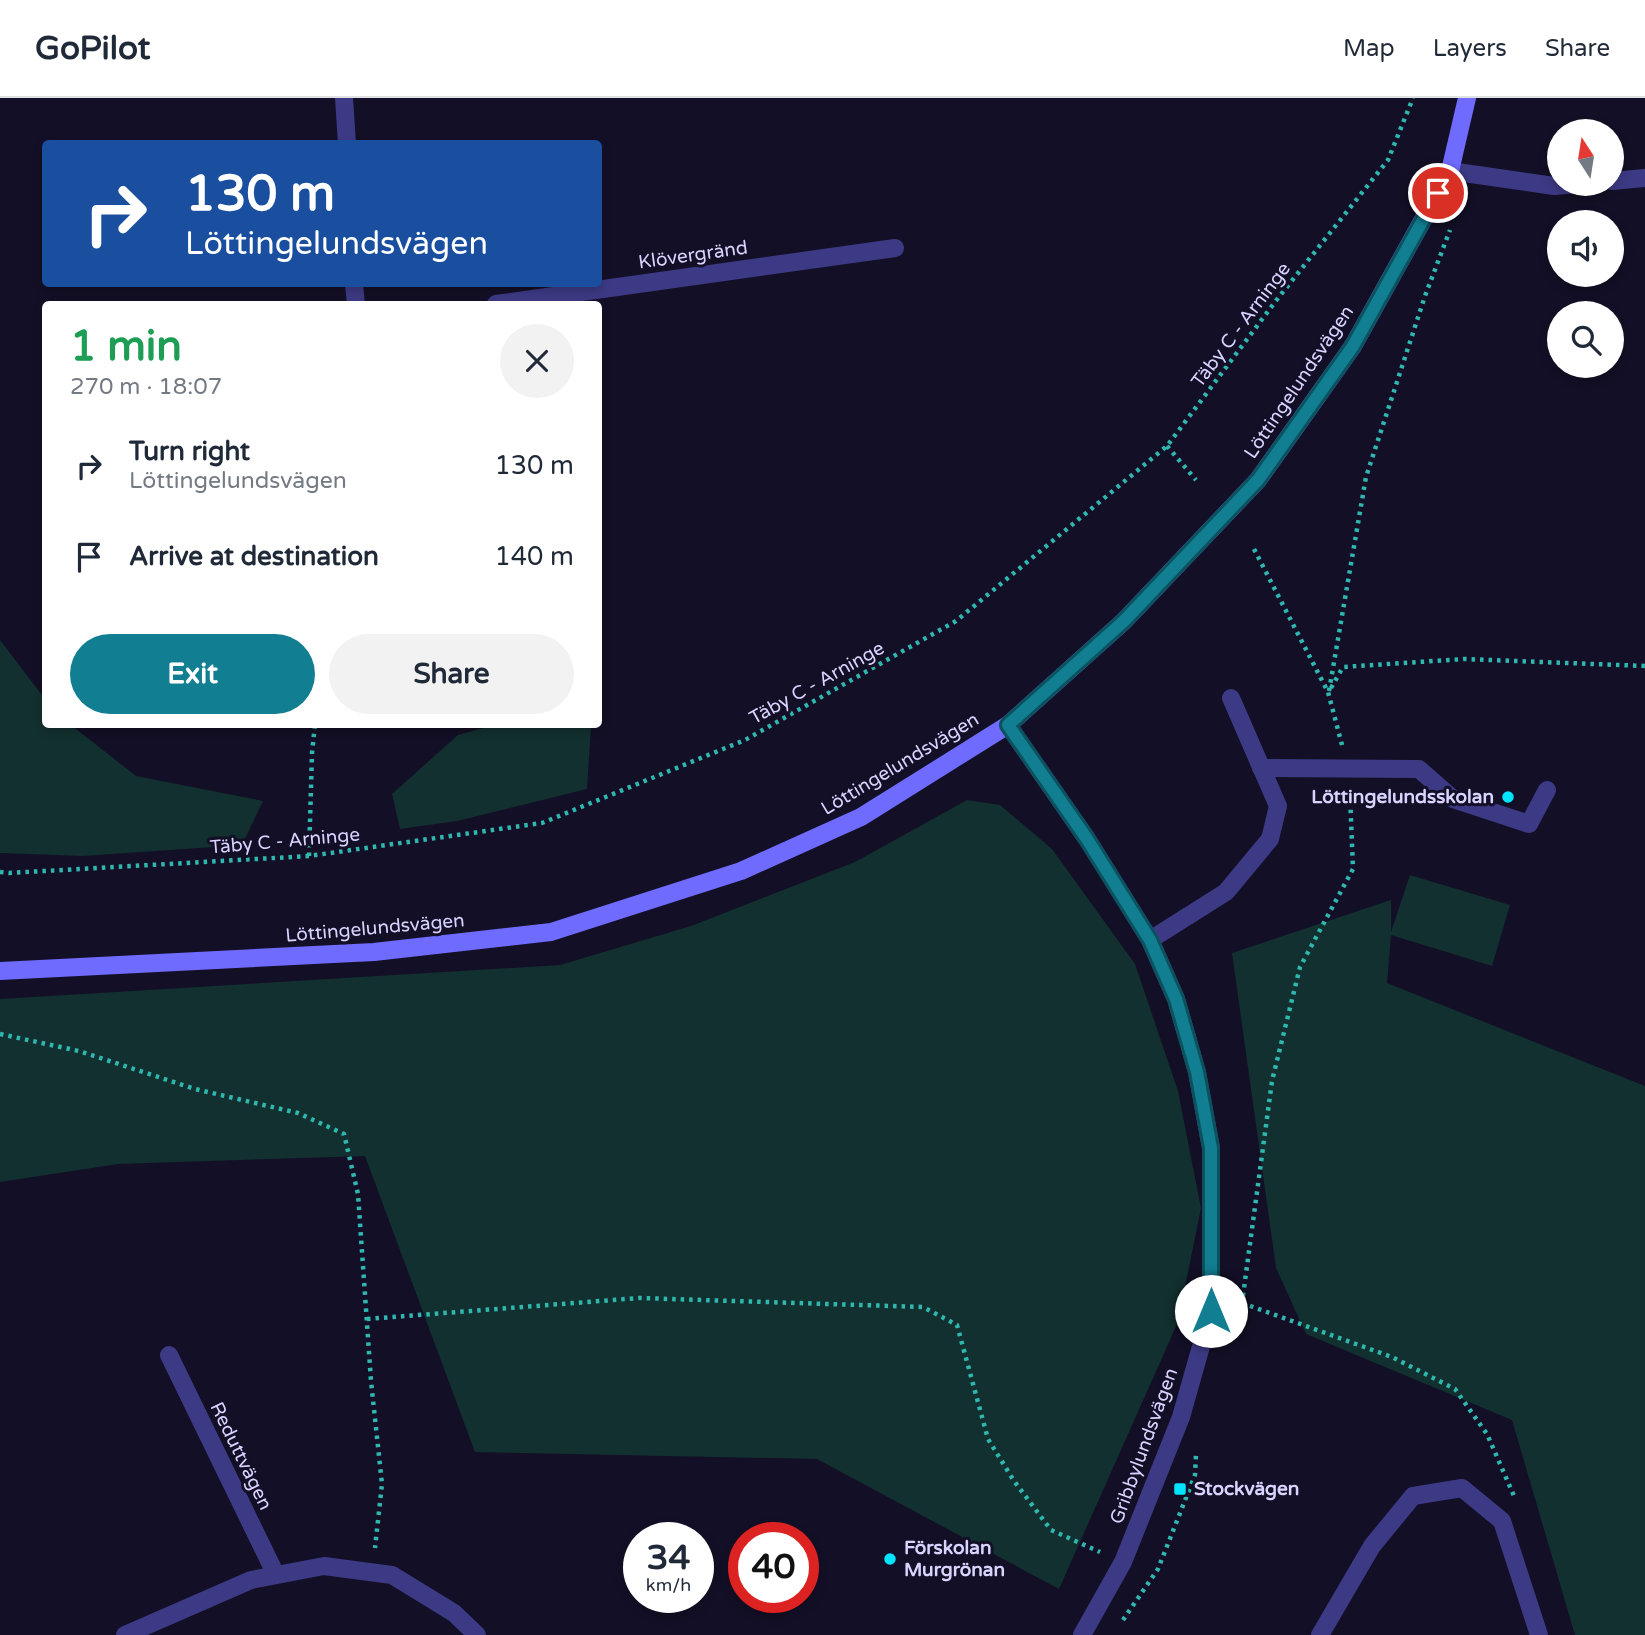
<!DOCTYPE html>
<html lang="en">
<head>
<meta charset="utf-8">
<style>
	:root { --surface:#fff; --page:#f2f2f3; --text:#1f2937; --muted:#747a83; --line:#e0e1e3; --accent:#117e91 }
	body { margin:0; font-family:"Varela Round",sans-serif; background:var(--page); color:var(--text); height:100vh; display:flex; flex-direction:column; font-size:26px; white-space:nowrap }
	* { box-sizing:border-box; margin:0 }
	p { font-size:23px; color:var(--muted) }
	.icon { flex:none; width:38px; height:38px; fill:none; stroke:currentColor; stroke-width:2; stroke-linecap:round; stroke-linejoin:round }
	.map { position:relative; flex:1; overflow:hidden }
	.panel { position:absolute; left:42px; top:203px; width:560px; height:427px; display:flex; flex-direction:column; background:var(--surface); border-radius:7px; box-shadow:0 4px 10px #0003 }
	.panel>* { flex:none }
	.top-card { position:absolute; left:42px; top:42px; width:560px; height:147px; border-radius:7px; box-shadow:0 4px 10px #0003; background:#1a4fa0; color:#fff; overflow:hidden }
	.needle { width:46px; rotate:348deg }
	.controls { position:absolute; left:1547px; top:21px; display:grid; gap:14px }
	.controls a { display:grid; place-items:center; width:77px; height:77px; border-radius:50%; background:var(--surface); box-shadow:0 4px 10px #0003; font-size:35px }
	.speed { position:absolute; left:623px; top:1424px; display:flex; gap:14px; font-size:35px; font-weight:700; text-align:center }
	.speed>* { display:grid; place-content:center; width:91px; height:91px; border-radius:50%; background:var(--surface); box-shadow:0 4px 10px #0003; line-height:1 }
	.speed small { font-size:18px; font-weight:400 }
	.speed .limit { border:10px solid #d22; background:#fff; color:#111 }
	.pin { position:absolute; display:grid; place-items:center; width:60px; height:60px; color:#fff; margin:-30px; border:4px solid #fff; border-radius:50%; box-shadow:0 2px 7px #0007 }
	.me { position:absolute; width:77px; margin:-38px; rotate:0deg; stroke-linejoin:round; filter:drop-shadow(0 0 5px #0008) }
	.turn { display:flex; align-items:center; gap:24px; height:147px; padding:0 28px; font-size:32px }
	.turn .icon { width:91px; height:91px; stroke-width:2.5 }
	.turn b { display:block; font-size:49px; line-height:60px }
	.round { display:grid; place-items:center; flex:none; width:74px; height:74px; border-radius:37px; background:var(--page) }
	.head { display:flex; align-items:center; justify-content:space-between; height:119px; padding:0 28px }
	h1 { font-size:42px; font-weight:800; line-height:52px; color:#1e9e55 }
	.action { display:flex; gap:14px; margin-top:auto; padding:14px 28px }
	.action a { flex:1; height:80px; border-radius:42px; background:var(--accent); color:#fff; font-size:28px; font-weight:800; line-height:80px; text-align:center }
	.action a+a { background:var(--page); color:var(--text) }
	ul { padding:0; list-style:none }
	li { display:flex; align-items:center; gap:21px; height:91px; padding:0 28px }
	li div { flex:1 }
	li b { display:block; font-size:26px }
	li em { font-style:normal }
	header { display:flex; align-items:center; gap:42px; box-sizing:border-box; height:98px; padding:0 35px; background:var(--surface); border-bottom:2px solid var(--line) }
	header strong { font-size:33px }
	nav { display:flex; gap:38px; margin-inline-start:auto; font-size:24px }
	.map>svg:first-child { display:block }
	.green { fill:#12302f }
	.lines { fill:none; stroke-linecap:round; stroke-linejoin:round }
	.path { stroke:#2fb8b0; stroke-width:4.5; stroke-dasharray:3.5 5; stroke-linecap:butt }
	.service { stroke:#3d3a85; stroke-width:18 }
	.minor { stroke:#3d3a85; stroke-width:18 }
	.tertiary { stroke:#3d3a85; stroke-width:18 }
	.secondary { stroke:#6f6bff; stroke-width:18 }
	.route-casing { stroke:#0b525e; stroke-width:18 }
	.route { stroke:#117e91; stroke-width:12 }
	.poi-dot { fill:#00e5ff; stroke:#130f26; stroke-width:2.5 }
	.labels { text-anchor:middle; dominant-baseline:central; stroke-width:6; stroke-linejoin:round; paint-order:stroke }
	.street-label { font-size:19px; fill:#d9d4ff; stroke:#130f26 }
	.poi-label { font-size:19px; font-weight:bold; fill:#d9d4ff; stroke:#130f26; text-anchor:start }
</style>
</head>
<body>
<header>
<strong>GoPilot</strong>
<nav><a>Map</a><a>Layers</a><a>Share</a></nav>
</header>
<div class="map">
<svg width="1645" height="1537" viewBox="0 0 1645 1537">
	<rect width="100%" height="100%" fill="#130f26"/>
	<path class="green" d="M0,542l45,59 1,25 25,1 65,51 127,25 -21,44 -159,11 -83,-3z
		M586,626l5,4 -4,61 -130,32 -57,8 -8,-35 66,-59 36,-10z
		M967,702l33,5 52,44 83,115 43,127 23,117 -23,114 -119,267 -242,-130 -342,-7 -110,-296 -247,8 -118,18v-183l560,-34 131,-39 164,-64z
		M1410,777l100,30 -18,61 -101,-31 -4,48 258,103v549h-70l-63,-215 -206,-86 -30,-66 -44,-315 159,-53v32z"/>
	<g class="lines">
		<path class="path" d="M1167,348l29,34
			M1254,451l74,143 14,53
			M1331,590l12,-21 121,-8 181,7
			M1329,593l37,-214 59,-181 25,-66
			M309,758l3,-103 3,-29
			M0,774l9,1 300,-17 233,-33 203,-83 211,-119 211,-175 108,-144 113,-142 25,-62
			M0,936l79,17 116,38 103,24 46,21 14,60 13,187 11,103 -7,64
			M1242,1205l150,54 63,32 32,45 27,62
			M1238,1214l4,-9 30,-222 28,-114 53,-98 -3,-74
			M367,1221l272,-21 284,9 34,18 31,114 26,42 37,49 49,22
			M1123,1522l35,-51 37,-94 1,-21"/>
		<path class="service" d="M1150,842l76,-48 44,-53 8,-33 -47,-108"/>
		<path class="minor" d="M344,0l3,46
			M1450,73l104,15 24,-2
			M1612,83l33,-3
			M354,186l2,20
			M496,206l399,-56
			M1261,670l158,1 34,30 76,25 18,-34
			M169,1257l107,220
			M125,1537l126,-55 73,-14 68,9 62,38 23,22
			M1320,1537l52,-89 41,-50 49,-8 40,33 37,114"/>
		<path class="tertiary" d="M1008,627l79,114 63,101 26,59 21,73 14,76v163l-30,106 -58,145 -41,73"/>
		<path class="secondary" d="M0,873l374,-19 177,-20 190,-61 120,-54 147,-92 116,-104 134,-141 95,-134 97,-175 17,-73"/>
	</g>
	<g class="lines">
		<g class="route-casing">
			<path id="route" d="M1211,1213v-163l-14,-76 -21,-73 -26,-59 -63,-101 -79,-114 116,-104 134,-141 95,-134 85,-153"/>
		</g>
		<use href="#route" class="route"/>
	</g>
	<g class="poi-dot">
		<circle cx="1508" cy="699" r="7"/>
		<rect x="1173" y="1384" width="14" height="14" rx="3.5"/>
		<circle cx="890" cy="1461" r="7"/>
	</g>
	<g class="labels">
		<g class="street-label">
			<text transform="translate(693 157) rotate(-8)">Klövergränd</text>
			<text transform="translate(1241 227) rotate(-53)">Täby C - Arninge</text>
			<text transform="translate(1299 284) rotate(-56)">Löttingelundsvägen</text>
			<text transform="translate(817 585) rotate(-29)">Täby C - Arninge</text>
			<text transform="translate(900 666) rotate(-31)">Löttingelundsvägen</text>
			<text transform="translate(285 743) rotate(-5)">Täby C - Arninge</text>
			<text transform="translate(375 830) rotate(-5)">Löttingelundsvägen</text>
			<text transform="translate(1144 1348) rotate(-70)">Gribbylundsvägen</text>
			<text transform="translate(241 1358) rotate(64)">Reduttvägen</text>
		</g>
		<g class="poi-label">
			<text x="1494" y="699" text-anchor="end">Löttingelundsskolan</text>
			<text x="1194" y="1391">Stockvägen</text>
			<text x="904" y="1450">Förskolan<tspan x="904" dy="22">Murgrönan</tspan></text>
		</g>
	</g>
</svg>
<div class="controls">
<a><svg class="needle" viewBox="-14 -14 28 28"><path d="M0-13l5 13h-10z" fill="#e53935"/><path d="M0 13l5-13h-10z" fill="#747a83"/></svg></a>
<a><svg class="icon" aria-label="sound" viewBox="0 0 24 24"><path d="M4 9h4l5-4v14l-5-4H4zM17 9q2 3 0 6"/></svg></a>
<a><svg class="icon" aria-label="search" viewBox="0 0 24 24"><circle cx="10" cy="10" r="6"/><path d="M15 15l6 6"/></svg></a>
</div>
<div class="speed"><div>34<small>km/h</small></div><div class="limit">40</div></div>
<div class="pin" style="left:1438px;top:95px;background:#d93025"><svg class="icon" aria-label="arrive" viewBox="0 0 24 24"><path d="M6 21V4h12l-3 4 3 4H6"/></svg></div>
<svg class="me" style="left:1211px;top:1213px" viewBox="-20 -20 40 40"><circle r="19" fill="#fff"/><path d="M0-13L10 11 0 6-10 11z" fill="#117e91"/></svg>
<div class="top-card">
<div class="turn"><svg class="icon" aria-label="right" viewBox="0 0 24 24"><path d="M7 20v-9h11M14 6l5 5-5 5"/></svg><div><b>130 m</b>Löttingelundsvägen</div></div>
</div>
<section class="panel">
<div class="head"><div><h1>1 min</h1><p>270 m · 18:07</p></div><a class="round"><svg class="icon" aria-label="close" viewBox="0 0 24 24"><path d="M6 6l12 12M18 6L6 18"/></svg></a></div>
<ul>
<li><svg class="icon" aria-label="right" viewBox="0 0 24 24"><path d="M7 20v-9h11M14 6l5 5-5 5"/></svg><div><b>Turn right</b><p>Löttingelundsvägen</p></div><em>130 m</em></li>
<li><svg class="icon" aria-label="arrive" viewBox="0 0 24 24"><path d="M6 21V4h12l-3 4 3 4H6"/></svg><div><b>Arrive at destination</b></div><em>140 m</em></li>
</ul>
<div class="action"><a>Exit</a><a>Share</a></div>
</section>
</div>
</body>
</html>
